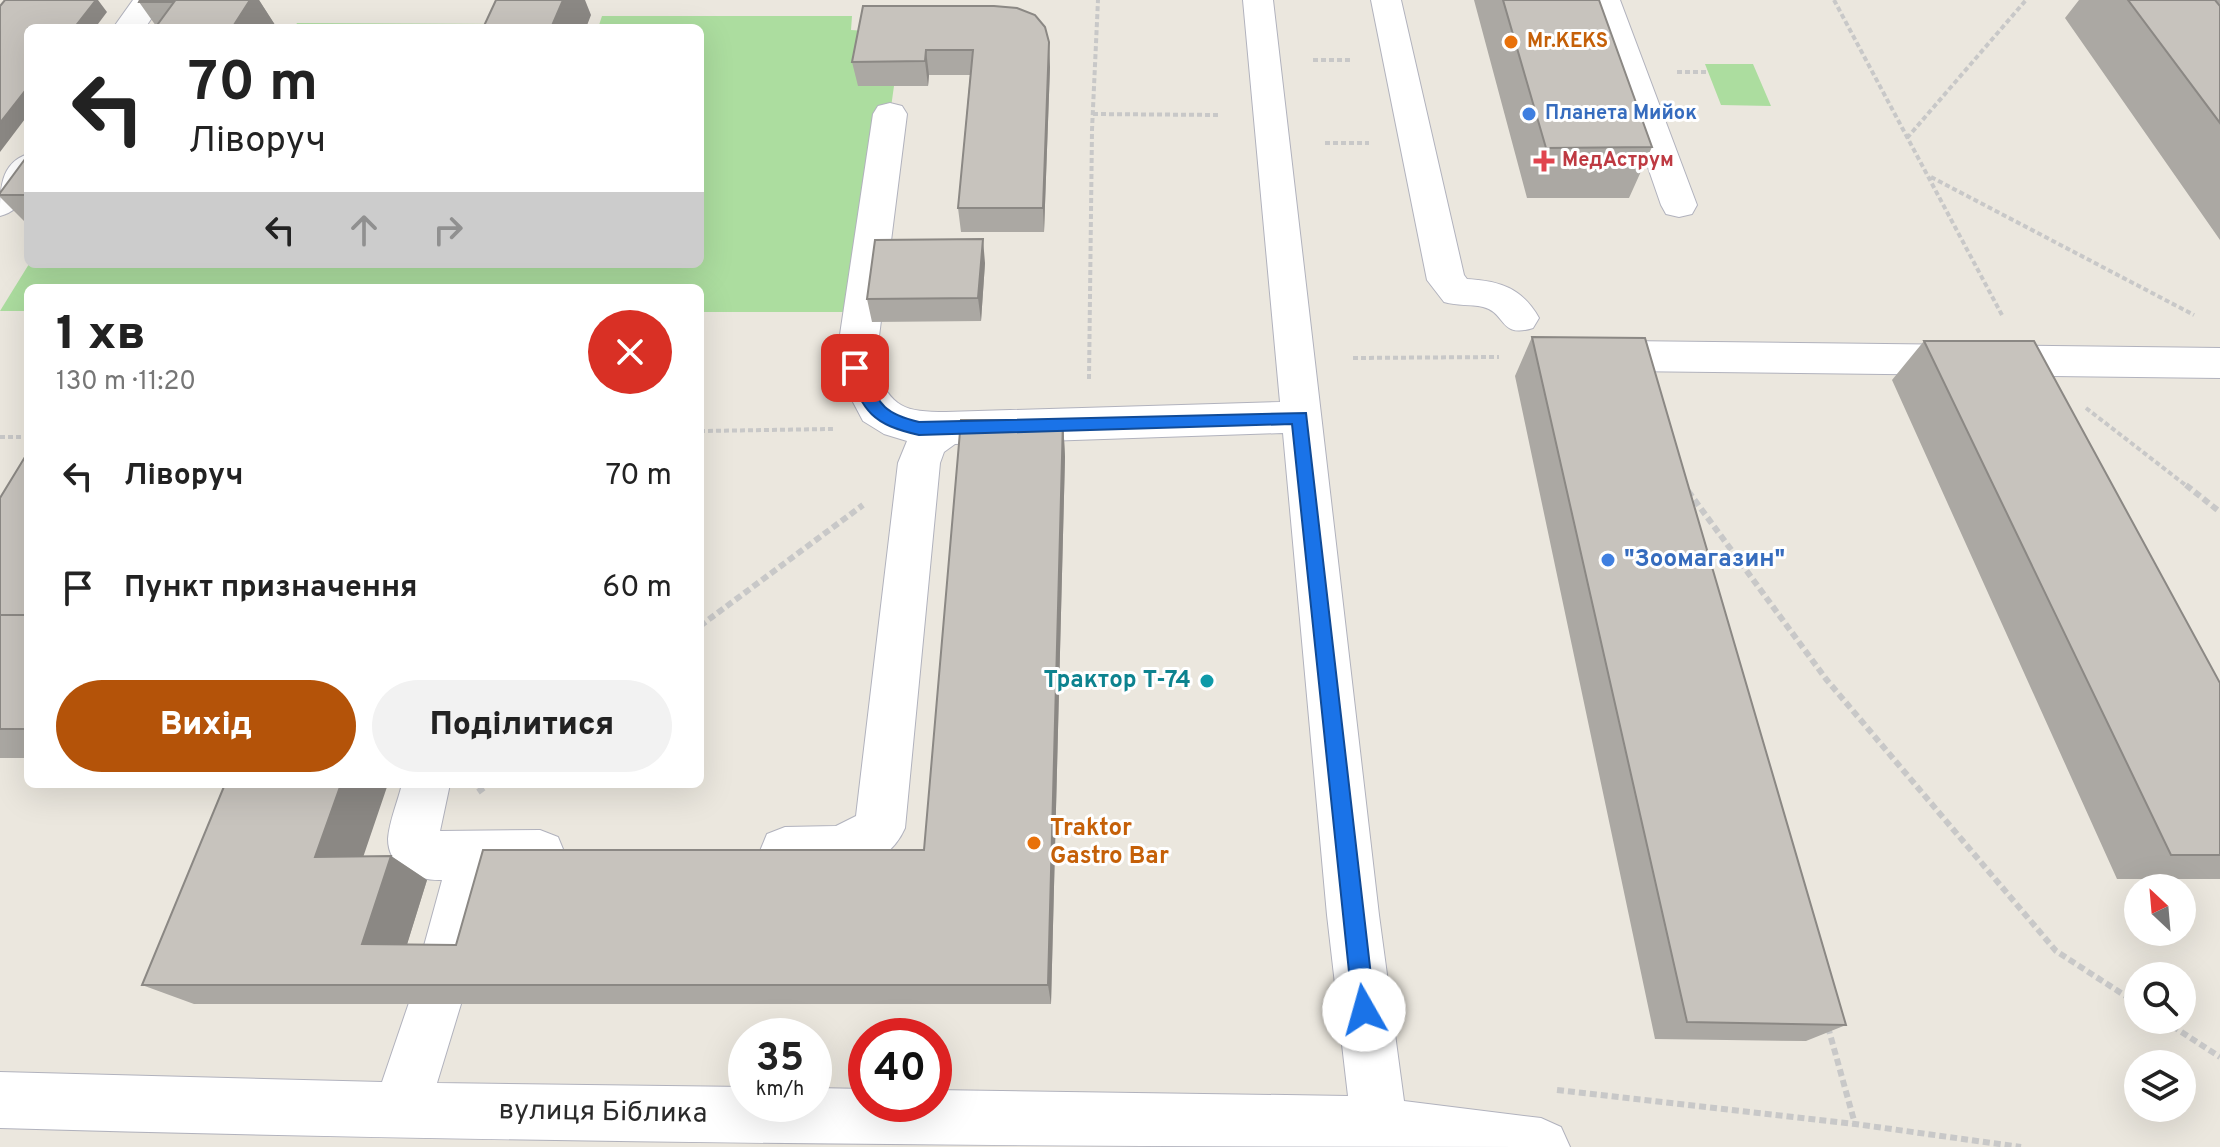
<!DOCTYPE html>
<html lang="uk">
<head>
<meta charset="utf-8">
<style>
	:root { --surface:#fff; --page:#f2f2f2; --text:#222; --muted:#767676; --accent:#b45309 }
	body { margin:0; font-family:Overpass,sans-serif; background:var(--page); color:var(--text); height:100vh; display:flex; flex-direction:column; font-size:30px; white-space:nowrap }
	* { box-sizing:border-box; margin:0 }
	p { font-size:26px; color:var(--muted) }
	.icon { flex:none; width:44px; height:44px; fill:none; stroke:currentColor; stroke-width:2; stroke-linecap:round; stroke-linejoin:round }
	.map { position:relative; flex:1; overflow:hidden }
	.drawer { position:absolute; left:24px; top:284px; width:680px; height:504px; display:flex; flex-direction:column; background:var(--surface); border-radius:12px; box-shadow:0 8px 32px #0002 }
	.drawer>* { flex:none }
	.banner { position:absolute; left:24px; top:24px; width:680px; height:244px; border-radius:12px; box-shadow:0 8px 32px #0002; background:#fff; color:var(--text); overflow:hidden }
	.needle { width:52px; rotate:334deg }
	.fabs { position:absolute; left:2124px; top:874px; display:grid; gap:16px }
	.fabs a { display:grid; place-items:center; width:72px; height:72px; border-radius:50%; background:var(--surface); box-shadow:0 8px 32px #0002; font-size:40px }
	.speed { position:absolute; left:728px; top:1018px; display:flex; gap:16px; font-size:40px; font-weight:700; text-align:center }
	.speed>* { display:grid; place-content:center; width:104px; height:104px; border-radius:50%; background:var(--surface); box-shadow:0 8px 32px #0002; line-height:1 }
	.speed small { font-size:20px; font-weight:400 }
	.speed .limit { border:12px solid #d22; background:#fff; color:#111 }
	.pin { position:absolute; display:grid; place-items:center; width:68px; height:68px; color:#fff; margin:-34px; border-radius:16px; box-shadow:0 4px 12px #0006 }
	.me { position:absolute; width:88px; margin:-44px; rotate:353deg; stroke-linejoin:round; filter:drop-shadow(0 0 6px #0008) }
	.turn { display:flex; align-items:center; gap:28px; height:168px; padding:0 32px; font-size:36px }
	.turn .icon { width:104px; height:104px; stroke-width:2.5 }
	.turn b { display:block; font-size:56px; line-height:68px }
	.lanes { display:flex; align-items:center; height:76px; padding:0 32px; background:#0003; justify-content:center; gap:40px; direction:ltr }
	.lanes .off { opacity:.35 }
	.round { display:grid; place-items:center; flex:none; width:84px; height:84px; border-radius:42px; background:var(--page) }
	.summary { display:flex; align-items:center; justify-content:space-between; height:136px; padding:0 32px }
	h1 { font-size:48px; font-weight:800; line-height:60px }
	.primary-button { display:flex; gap:16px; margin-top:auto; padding:16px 32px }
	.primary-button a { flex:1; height:92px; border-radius:48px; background:var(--accent); color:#fff; font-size:32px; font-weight:800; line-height:92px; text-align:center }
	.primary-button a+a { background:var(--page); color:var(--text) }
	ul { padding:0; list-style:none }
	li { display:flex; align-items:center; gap:24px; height:112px; padding:0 32px }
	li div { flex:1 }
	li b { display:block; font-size:30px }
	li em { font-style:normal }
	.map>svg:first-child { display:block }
	.green { fill:#acdd9f }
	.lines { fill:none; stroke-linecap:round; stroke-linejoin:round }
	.minor-casing { stroke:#b1b2bd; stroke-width:2 }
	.path-far1 { stroke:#c8c8c8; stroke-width:4; stroke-dasharray:5 3; stroke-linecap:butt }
	.path { stroke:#c8c8c8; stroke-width:6; stroke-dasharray:7 4; stroke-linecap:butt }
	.minor { fill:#fff; fill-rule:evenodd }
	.wall { fill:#aba8a3 }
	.shaded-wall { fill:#8b8884 }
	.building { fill:#c7c3bd; stroke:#8b8884; stroke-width:2 }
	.route { fill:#1a73e8; stroke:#114b97; stroke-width:2 }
	.food-dot { fill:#e8710a; stroke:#fff; stroke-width:3 }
	.shop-dot { fill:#3f7fe0; stroke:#fff; stroke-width:3 }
	.health-dot { fill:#e0444e; stroke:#fff; stroke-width:3 }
	.culture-dot { fill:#0f9aa8; stroke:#fff; stroke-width:3 }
	.labels { text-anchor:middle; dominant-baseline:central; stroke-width:6; stroke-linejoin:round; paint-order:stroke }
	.far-food-label { font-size:20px; font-weight:bold; fill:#c56008; stroke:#fff; text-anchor:start }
	.far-shop-label { font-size:20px; font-weight:bold; fill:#366cbe; stroke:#fff; text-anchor:start }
	.far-health-label { font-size:20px; font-weight:bold; fill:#be3a42; stroke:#fff; text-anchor:start }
	.shop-label { font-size:24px; font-weight:bold; fill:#366cbe; stroke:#fff; text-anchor:start }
	.culture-label { font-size:24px; font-weight:bold; fill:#0d838f; stroke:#fff; text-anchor:end }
	.food-label { font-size:24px; font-weight:bold; fill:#c56008; stroke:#fff; text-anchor:start }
	.near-street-label { font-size:28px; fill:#2a2a2a; stroke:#fff }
</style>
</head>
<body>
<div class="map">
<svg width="2220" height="1147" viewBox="0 0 2220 1147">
	<rect width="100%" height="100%" fill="#ebe7de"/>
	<path class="green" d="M602,16h250l-1,14 16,1 27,55 -32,226h-162v-24h-672v23h-28l29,-47h671v-236h-102z
		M297,23l215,1 -1,4h-217z
		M1705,64h48l18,42 -50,-1z"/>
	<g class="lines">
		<g class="minor-casing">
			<path id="minor" d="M133,0h31l-19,28h-32z
				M1243,0h30l106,915 25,186 137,17 20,9 9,20c-524,0 -1047,-4 -1570,-19v-56l382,10 33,-97 10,-4 -6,-17 23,-84c-24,1 -54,-12 -54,-41 1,-17 10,-38 14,-55h48l-10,47 100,-1 18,7 7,17 -7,17 -18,7 -47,1 -29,104 -10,4 7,17 -24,79 309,4v17h68v-16l52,1v15h68v-14l414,6 -21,-181 -44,-482 -328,11 -11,8 -4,11 -35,365c-21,49 -93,58 -138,40l-7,-17 7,-17 18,-7 51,-1 20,-10 42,-353 9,-22 -23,-7 -21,-13 -28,-53 38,-254 5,-8 12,-3 12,3 5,8 -32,254c16,40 30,44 71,44l334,-10z
				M1371,0h30l63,275 3,4c33,2 55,9 72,39l-6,10c-34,11 -27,-16 -50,-21 -13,-3 -26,-1 -39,-5l-17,-22z
				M1590,0h30l77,205 -5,9 -13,3 -13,-3 -5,-9z
				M28,154c0,27 2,54 -28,62 0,-26 0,-53 28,-62z
				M1624,341l596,7v30l-596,-7 -14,-5 -6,-10 6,-10z"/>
		</g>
		<path class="path-far1" d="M1834,0l169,317
			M1313,60h39
			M1677,72h31
			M1093,114l127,1
			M1907,138l119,-138
			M1325,143h44
			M1931,177l263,138
			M1353,358l146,-1
			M1089,379l3,-249 6,-130
			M2086,408l102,79
			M700,431l133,-2
			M0,437h28"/>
		<path class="path" d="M2186,485l34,27
			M1688,491l138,188 230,272 82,53
			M700,626l163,-121
			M478,792l11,-8
			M2163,1020l57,37
			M1828,1027l27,97
			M1557,1090l298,34 166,23"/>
		<use href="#minor" class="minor"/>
	</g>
	<path class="wall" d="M140,0h119l18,28 -121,-2 -17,-24z
		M1474,0h125l53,147 -23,51h-102z
		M2079,0h141v240l-155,-222z
		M863,6l187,61 -6,165h-83l-3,-24 12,-133h-41l-1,11h-70l-6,-24z
		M28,155v70l-28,-28v-4z
		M985,263l-4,58 -109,1 -5,-23z
		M1532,337l314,688 -40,16 -151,-2 -140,-663z
		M1924,341l296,342v196h-103l-225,-499z
		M1063,420l2,37 -14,547h-857l-52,-19 222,-129h27l36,24 -20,64 49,1 468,-95z
		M28,452v306h-28v-260z"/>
	<path class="shaded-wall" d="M96,0h2l9,12 -12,16h-21z
		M250,0h9l18,28h-45z
		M563,0h22l6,15 -5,13h-35z
		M1049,42l1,25 -6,165 -1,-24z
		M926,50l3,25 -1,11 -3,-25z
		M28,87v28l-28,37v-29z
		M983,239l2,24 -4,58 -3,-23z
		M1063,420l2,37 -14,547 -3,-19z
		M341,784h47l-33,97 -40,-24z
		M391,856l36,24 -26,84 -39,-20z"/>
	<path class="building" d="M5,0h91l-22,28h-46v59l-28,36v-117z
		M140,0h110l-18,28h-77l19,-26h-35z
		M496,0h67l-12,28h-68z
		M1503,0h96l53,147 -106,1z
		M2128,0h87l5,6v117z
		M863,6h131l23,2 18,7 10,12 4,15 -6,166h-85l15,-158h-47l-1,11 -73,1z
		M28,155v40h-28v-2z
		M983,239l-5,59 -111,1 8,-59z
		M1532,337l113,1 201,687 -159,-3z
		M1924,341h110l186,342v172h-49z
		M961,420h102l-15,565h-906l83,-201h116l-26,73 76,-1 -29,88 94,1 27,-95h441z
		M28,452v163h-28v-117z
		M0,615h28v114h-28z"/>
	<path class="route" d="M855,362l6,2c18,35 15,48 58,58l387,-9 69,597 -3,8 -8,4 -8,-4 -3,-8 -61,-586 -373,11c-47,-11 -55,-22 -72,-67z"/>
	<g class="food-dot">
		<circle cx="1511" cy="42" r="8"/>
		<circle cx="1034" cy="843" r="8"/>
	</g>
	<g class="shop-dot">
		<circle cx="1529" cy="114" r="8"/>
		<circle cx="1608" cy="560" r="8"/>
	</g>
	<path class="health-dot" d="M1540 149h8v8h8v8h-8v8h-8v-8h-8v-8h8z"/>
	<circle class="culture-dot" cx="1207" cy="681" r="8"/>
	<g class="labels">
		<g class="far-food-label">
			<text x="1527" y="42">Mr.KEKS</text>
		</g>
		<g class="far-shop-label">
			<text x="1545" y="114">Планета Мийок</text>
		</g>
		<g class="far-health-label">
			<text x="1562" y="161">МедАструм</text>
		</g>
		<g class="shop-label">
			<text x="1624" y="560">"Зоомагазин"</text>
		</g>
		<g class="culture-label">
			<text x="1191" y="681">Трактор Т-74</text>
		</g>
		<g class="food-label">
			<text x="1050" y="829">Traktor<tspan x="1050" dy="28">Gastro Bar</tspan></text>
		</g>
		<g class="near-street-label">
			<text transform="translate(603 1113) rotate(1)">вулиця Біблика</text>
		</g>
	</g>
</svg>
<div class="fabs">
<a><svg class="needle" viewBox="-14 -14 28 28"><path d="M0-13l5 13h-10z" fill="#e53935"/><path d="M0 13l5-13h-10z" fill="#767676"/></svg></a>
<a><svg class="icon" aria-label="search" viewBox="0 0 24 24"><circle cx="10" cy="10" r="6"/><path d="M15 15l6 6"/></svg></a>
<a><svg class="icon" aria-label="layers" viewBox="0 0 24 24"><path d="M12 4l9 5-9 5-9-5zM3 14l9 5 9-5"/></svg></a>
</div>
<div class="speed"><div>35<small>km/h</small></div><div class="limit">40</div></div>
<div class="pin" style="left:855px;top:368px;background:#d93025"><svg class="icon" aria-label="arrive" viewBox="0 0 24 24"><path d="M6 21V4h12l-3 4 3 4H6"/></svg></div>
<svg class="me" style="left:1364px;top:1010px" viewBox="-20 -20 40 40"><circle r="19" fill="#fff"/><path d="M0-13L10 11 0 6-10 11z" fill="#1a73e8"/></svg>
<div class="banner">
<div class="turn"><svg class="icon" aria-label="left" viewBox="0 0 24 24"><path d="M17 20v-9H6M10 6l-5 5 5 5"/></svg><div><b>70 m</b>Ліворуч</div></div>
<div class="lanes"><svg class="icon" aria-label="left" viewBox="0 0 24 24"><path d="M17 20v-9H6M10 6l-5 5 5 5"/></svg><svg class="icon off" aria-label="ahead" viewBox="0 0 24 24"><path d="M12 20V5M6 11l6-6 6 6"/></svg><svg class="icon off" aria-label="right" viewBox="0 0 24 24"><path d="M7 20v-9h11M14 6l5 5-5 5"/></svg></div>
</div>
<section class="drawer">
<div class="summary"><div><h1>1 хв</h1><p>130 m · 11:20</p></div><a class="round" style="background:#d93025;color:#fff"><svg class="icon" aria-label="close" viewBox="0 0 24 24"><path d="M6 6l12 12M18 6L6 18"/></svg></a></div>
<ul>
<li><svg class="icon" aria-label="left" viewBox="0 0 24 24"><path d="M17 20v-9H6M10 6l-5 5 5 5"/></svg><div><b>Ліворуч</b></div><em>70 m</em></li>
<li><svg class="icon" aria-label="arrive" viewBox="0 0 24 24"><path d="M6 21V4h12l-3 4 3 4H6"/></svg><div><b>Пункт призначення</b></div><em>60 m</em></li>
</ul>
<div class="primary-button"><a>Вихід</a><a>Поділитися</a></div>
</section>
</div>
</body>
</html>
